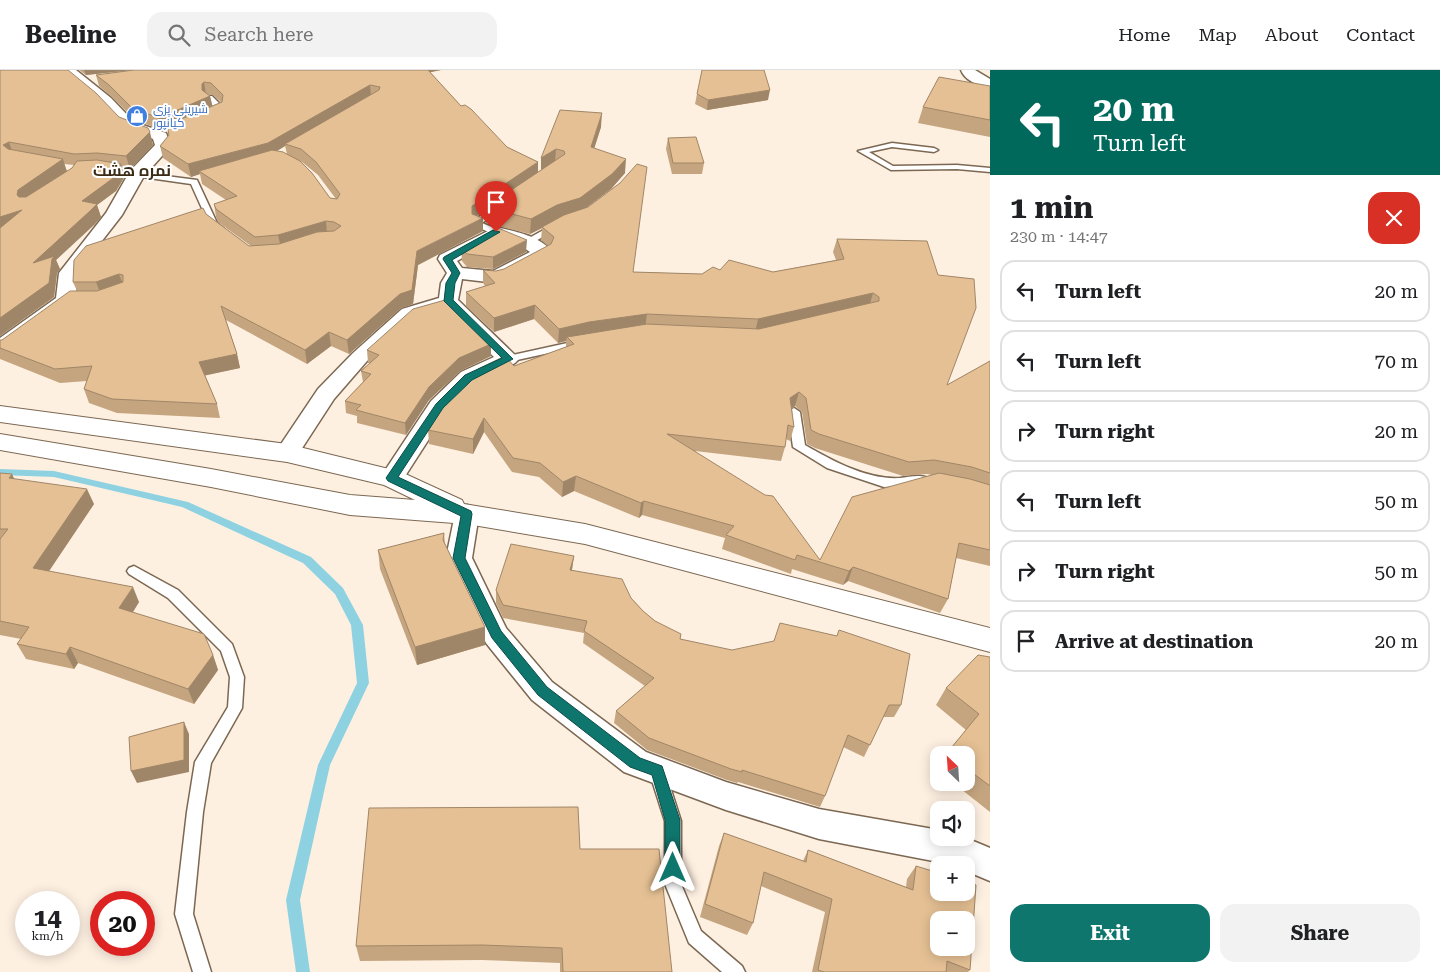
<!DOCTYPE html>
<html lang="en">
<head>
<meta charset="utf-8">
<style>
	:root { --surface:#fff; --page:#f2f2f2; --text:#202124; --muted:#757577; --line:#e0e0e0; --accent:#0f766e }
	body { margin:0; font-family:"Roboto Serif",Cairo,serif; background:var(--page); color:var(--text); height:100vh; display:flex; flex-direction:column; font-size:19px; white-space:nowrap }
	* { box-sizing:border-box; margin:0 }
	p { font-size:16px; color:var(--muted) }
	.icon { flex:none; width:28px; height:28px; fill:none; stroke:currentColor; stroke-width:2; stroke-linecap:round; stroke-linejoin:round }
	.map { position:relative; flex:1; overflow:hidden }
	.drawer { display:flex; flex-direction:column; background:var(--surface); width:450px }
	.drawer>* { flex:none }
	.banner { background:#00695c; color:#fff; overflow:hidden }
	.needle { width:32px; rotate:335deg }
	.buttons { position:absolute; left:930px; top:676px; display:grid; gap:10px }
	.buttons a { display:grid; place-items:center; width:45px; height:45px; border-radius:10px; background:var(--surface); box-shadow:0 2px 12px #0003; font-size:25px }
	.speed { position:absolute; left:15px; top:821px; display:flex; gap:10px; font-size:25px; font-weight:700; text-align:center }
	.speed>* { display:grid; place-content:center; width:65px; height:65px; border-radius:50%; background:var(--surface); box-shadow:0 2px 12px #0003; line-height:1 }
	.speed small { font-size:12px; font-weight:400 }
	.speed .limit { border:8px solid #d22; background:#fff; color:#111 }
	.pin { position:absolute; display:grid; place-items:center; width:42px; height:42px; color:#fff; margin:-51px -21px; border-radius:50% 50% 50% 0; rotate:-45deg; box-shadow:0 0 5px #0007 }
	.pin .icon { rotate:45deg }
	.me { position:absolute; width:55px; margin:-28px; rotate:0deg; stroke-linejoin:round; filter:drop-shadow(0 0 4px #0008) }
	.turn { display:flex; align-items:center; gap:18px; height:105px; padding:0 20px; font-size:22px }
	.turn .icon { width:65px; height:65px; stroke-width:2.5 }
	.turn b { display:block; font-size:35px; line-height:42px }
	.round { display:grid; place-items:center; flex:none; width:52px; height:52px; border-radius:15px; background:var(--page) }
	.overview { display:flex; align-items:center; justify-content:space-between; height:85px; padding:0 20px }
	h1 { font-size:30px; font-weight:700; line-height:38px }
	.cta { display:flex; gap:10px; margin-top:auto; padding:10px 20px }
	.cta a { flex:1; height:58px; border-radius:15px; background:var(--accent); color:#fff; font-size:20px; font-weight:700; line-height:58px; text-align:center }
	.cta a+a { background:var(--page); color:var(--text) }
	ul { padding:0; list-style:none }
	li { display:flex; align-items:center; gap:15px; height:62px; margin:0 10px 8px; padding:0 10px; border:2px solid var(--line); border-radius:15px }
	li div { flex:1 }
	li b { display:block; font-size:19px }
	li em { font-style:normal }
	header { display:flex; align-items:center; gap:30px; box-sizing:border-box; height:70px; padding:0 25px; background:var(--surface); border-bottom:1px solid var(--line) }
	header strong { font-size:24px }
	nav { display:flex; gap:28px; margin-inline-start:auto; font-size:18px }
	.search { width:350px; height:45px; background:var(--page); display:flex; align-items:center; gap:12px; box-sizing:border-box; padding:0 18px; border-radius:15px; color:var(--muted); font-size:19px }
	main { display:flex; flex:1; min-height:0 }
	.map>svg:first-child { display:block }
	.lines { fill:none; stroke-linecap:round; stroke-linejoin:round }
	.stream { fill:#8ed2e2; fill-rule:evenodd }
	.lane-casing { stroke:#7c6852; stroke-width:3 }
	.street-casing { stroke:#7c6852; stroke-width:3 }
	.secondary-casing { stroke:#7c6852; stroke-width:2 }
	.lane { fill:#fff; fill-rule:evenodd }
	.street { fill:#fff; fill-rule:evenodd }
	.secondary { fill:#fff; fill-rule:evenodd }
	.wall { fill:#c5a57f; fill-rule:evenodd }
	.shaded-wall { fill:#a08668 }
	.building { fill:#e5c094; stroke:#a08668; fill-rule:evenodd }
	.route { fill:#0f766e; stroke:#0a4d48 }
	.labels { text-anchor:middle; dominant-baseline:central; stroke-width:4; stroke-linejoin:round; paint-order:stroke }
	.far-shop-label { font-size:12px; fill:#366cbe; stroke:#fff; text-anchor:start }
	.far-district-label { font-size:16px; font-weight:bold; fill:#3b2a15; stroke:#fff }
</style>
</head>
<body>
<header>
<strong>Beeline</strong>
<div class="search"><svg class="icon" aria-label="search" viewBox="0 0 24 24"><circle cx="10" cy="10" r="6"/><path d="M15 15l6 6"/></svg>Search here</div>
<nav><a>Home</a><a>Map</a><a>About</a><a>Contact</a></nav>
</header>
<main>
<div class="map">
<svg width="990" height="902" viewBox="0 0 990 902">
	<rect width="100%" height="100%" fill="#fef0e1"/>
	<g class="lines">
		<path class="stream" d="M0,399l54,2 134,31 123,55 32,31 20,37 6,58 -39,82 -30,135 10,72h-14l-10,-72 32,-135 39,-82 -6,-58 -16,-31 -32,-31 -121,-56 -128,-30 -54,-2z"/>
		<g class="lane-casing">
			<path id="lane" d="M206,26h6l12,12v4l-13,3v-4l5,-2 -10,-9z
				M892,73l42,5 4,2 -4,2 -42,-5 -23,5 24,14 64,-1 33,3v4l-33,-3 -66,1 -33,-19z
				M104,98l93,12 20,43 7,6 -4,3 -11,-8 -18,-40 -84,-12h-3z
				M498,134l3,1v4l-19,14 17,7v4h-6l-20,-9v-4z
				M556,153l3,1v4l-29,16 -3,1 -5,-3z
				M581,270l4,1 1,2 -1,2 -77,17 -5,-3 5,-3z
				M794,338l6,4 5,33c28,16 62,35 95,33 9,-1 24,-5 30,2l-6,4 -40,3 -57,-19 -34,-21 -5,-35z
				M134,496l44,24 54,54 12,33 -2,31 -31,55 -8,49 -10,102 18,58h-18l-18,-58 12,-102 8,-50 33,-55 2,-30 -9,-26 -53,-53 -39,-24 -2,-3 2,-3z
				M657,694l6,2 2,5 16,50v63l20,47 41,35 3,6h-23l-33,-29 -24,-59v-63l-16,-50 2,-5z"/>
		</g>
		<g class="street-casing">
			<path id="street" d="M60,0h16l35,28 23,24 32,11 5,13 -27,30 -22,39 -45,58 -1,27 -3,4 -66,48 -7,2v-16l56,-40 3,-25 47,-60 24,-42 25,-26 -2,-6 -29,-11 -23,-24z
				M961,0h14l15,9v9c-10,-2 -25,-7 -29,-18z
				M496,157c18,4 45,9 56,25l-2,4 -47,25 -7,2 -34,-4 -4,21 57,55 4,4 -4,4 -38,19 -30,29 -47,73 -8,2 -8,-2 -4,-6 51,-77 30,-29 33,-15 -50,-49 -28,9 -49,44 -33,38 -39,60 -8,2 -8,-2 -4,-6 43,-64 35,-36 49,-44 37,-11 2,-15 6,-10 -9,-14 2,-4zM498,168l23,8 9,6 -37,19 -31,-3 -5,-7z
				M467,435l9,3 3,6 -7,44 34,70 46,54 94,70 80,30 93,27 120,21v8h27l24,10v33l-24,-10v-6h-12l-135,-26 -93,-29 -102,-38 -92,-72 -46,-57 -40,-85 9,-44 3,-6z"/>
		</g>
		<g class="secondary-casing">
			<path id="secondary" d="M0,336l287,38 114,28 61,28 2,4 121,20 405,104v24l-405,-108 -118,-20 -117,-9 -139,-28 -211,-37v-16l211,35 139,26 65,5 -31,-15 -97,-23 -287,-40z"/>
		</g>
		<use href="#lane" class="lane"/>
		<use href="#street" class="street"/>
		<use href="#secondary" class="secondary"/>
	</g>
	<path class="wall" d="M0,0l119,47 34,28 -23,24 -8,-1 3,8 -9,15 -19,14 4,12 -6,7 -39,36 4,9 -3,4 -3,24 -54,39zM64,94l10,1 -2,3 -5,3z
		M79,0h54l-47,5z
		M134,0h307l-11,2 31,34 46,41 31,15v10l3,-2 19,-60 41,17 -7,21 31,25 -14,16 -25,19 47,64 69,2 18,-4 53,2 63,-12 -3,-8 4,-13 110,146 43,-24v205l-34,-8 -8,41 -8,14 -92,-32 -5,4 -51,-16 -1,5 -69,-25 3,-11 -83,-23 -3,3 -65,-27 -12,6 -23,-20 -27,-5 -28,-40 -11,22 -44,-10 -1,-14 86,-64 52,-19v-6l-8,2 -24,-24 -40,13 -28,-26v-14l19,-6 -2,-3v-13l13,1 8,-2 44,-23 -7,-6 1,-12 -12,6 -44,-11v-13l-9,6 6,2v13l-65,34 -5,39 -12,4 -52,46 -18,-8 -24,18 -81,-44 11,34 3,14 -35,7 12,29 3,14 -103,-5 -28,-10 -5,-14 3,-8 -27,2 -60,-24v-19h2l75,-49 -4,-9 133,-68 43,32h2l-33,-24 -2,-5 -2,-13 12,-4 -24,-16 -2,-10 -9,3 -28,-19 -3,-12 9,-11 -2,-7 -5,2 -27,-10 -23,-23 -13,-11 -3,-11zM208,24l5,1 8,7 -9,4 -2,-10zM285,76l2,8 -10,-3zM300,91l2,1 16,13 18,24 -6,-1zM795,336l7,6 5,32 8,4 88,28 24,-2 5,1 -112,85 -125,-109 86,10 4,-14 1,-8 4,2 4,-14 -2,-18z
		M990,16v51l-72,-14 5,-16z
		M697,24l71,6 -61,10 -12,-6z
		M668,68l36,25 -2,11h-30l-6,-25z
		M461,178l65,4 -33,17 -26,-2 -5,-6z
		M491,274v12l-31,15 -31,29 -23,35 -49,-12v-7l-11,-3 -1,-12 18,-19 -2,-11 9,-8h-2l-1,-13z
		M0,403l14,6 80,25 -45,67 90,31 -6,10 80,43 5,15 -24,34 -116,-41 -4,6 -48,-10 -9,-15 4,-5 -21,-4z
		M444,463l1,11 40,83v18l-68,20 -37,-96 -2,-19z
		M574,486l-2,14 59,28 12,13 12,10 25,18 221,66 -7,12h-11l-19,40 -21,-10 -18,49 -5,11 -82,-25 -1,1 -10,-3 -80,-30 -33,-27 2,-12 29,-25 -62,-43 1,-10 -81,-15 -7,-15v-13z
		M990,587v155l-38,-30h14v-27h-20l20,-25 -30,-25 10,-17z
		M939,696v6l-3,-2z
		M724,763l79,28 5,-11 98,37 1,-8 9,-13 54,104 -2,2h-156l13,-60 -64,-26 -8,37 -6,12 -47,-18 19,-71z
		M580,779l92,123h-112v-9l-78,-3 -122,1 -4,-15z"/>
	<path class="shaded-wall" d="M84,0h49l-47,5z
		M422,0h19l-19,4z
		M204,12l2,12 4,2 3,12 -51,22 -3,-12z
		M370,15l1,11 -86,48v2l-15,9 -71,16 1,3 -9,3 -3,-13z
		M770,20l-2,10 -61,10 1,-10z
		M602,43l-1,14 -11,35 1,-15z
		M150,62l3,13 -23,24 -4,-13z
		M9,72l4,12 -10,-9z
		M556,79l-1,14 -14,10v-15z
		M63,89l4,13 -45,36 -5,-13 1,-5z
		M626,89l-1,14 -14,16 -32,24 -37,14v1l-12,6 1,-15z
		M538,92v13l-52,32v3l-14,9v-13z
		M121,94l4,12 -9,15 -19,14 4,12 -6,7 -39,36 4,9 -3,4 -3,24 -54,39v-18l33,-55 49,-62z
		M22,140l-22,22v-15z
		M483,148v13l-65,34 -5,39 -12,4 -52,46 -2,-14 70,-89z
		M326,151l1,13 -46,14 -3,-13z
		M527,170l-1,12 -33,17v-12z
		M119,204l5,13 -23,8 -5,-13z
		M873,223l-4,14 -114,26 3,-14z
		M535,235l-1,14 -40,13v-14z
		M647,244l-2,14 -78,9 -1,4 -8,2 1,-14 30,-7z
		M329,262l2,14 -24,18 -2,-14z
		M491,274v12l-31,15 -31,29 -23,35 -1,-12 24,-36 30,-29z
		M237,284l3,14 -37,8 -4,-14z
		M799,322l-4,14 -9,6 4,-14z
		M484,348v14l-11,22v-15z
		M12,404l7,15 -10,-11z
		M576,406l-2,15 -12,6 1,-15z
		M87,419l7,15 -53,79 -8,-15z
		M644,431l-2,14 -3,3 2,-15z
		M574,486l-2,13 -3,13 1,-12z
		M853,497l-5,14 -5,4 6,-14z
		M133,517l6,15 -13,21 -7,-15z
		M485,557v18l-68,20 -2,-18z
		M70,577l8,16 -4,6 -8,-15z
		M213,585l5,15 -24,34 -6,-15z
		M184,652l5,12v38l-52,11 -6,-12z"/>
	<path class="building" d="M0,0h68l28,23 23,24 29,11 2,4 -24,24 -29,-3 -23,1 -65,-12 -6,3 5,4 55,10 -45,31 -1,5 2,2h7l46,-29 5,-7 20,-1 24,4 -9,15 -30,22 15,3 -7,7 -57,52 22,-7 -3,3 -3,24 -49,35v-90l22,-18 -22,7z
		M134,0h294l33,36 4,-1 6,4 36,38 31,15 -66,44v8l11,4 -66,33 -5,39 -12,4 -53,46 -18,-8 -24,18 -84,-44 16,48 -38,8 18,42 -105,-5 -28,-10 8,-23 -37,3 -55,-21v-8h2l68,-49h27l26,-9v-7l-4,-1 -23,8h-23l1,-22 12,-14 117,-38 3,6 43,32 30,-2 38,-12 17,-1 7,-5 -7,-4 -8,-1 -48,14 -23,2 -39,-28 -2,-5 23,-8 -38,-25 73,-21 11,2 17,9 12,12 18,25 7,1 3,-5 -24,-32 -15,-13 -16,-5 94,-54 1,-3 -10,-2 -102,58 -80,21 -28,-18 9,-11 -2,-10 55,-23 1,-7 -12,-12 -7,-1 -2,2v6l8,6 -51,22 -27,-10 -23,-23 -13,-10z
		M702,0h62l6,20 -62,10 -11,-6z
		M939,7l51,9v34l-67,-13z
		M560,40l42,3 -11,34 35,12 -14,15 -32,24 -23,7 -26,14 -45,-12 79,-53 -1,-3 -8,-2 -15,9z
		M696,67l8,26h-31l-5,-25z
		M637,94l10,3 -14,105 69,2 11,-7 7,3 9,-10 44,12 71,-13 -7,-20 90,2 11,34 36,4 2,29 -29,77 43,-24v112l-18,-6 -38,-7 -25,2 -90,-28 -8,-4 -5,-32 -7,-6 -9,6 4,29 -6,-2 -3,22 -118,-13 98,61 8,1 47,64 32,-63 87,-24 31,6 20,6v65l-31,-7 -11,56 -95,-32 -4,4 -52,-16 -2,5 -69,-25 8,-9 -90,-25 -3,2 -65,-27 -13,6 -23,-19 -27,-5 -29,-40 -11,21 -45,-9 20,-32 30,-29 27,-13 9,10 60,-22 -7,-7 80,-13 112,5 120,-28v-4l-6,-4 -115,26 -111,-5 -58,8 -30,7 -24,-24 -41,13 -28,-26 29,-9 -12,-13 13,1 8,-2 47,-25 3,-7 -12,-10 22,-12 24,-8 32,-24z
		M498,158l29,12 -34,17 -26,-3 -6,-6z
		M445,230l46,44 -32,14 -30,29 -24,36 -49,-13 5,-5 -16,-4 26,-27 -10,-3 18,-16 -12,-5 46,-41z
		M0,403l12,1 -3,4 78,11 -54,79 100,19 -14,21 85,26 9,21 -25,34 -118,-42 -4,7 -49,-10 12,-17 -29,-6v-82l8,-10h-8z
		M444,463l-1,7 42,87 -70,20 -37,-97z
		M511,474l63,12 -4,14 52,9 9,19 12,13 12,10 26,13 -1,5 52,11 42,-9 6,-18 57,13 2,-6 71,24 -9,51h-12l-19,40 -22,-10 -23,61 -83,-26v2l-11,-3 -82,-31 -33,-27 38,-33 -70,-47 3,-10 -84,-16 -7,-15z
		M978,585l12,2v129l-24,-18v-13h-17l-2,-2 32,-39 -33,-26z
		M184,652v38l-53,11 -2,-34z
		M578,737l2,42h79l13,123h-109l-1,-24 -80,-3 -126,1 13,-138z
		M724,763l82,29 2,-12 105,40 3,-24 23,7v19h27v-10l10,3 -6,85 -23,-9 -1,11h-122l-6,-2 14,-71 -68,-27 -11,51 -48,-19zM939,850h27v28h-27z"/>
	<path class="route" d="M493,160l7,2 -48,28 8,13 -5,10 -2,17 60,59 -41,21 -29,28 -45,69 73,34 1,3 -7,44 36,73 46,56 93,71 22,8 18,54v48l-2,5 -5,2 -6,-2 -2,-5v-48l-13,-45 -22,-8 -92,-72 -46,-57 -39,-80 8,-42 -73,-35 -2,-3 50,-74 29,-29 37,-17 -58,-57 2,-18 6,-10 -9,-14 1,-2z"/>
	<defs>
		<g id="shop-disc" transform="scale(1.125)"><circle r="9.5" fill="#3f7fe0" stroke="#fff"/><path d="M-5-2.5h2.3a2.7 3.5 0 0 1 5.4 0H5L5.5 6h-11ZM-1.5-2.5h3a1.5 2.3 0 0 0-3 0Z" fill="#fff"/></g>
	</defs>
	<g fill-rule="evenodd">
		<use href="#shop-disc" x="137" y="46"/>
	</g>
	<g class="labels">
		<g class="far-shop-label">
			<text x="153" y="39">شیرینی پزی<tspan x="153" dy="14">کیانپور</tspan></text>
		</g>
		<g class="far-district-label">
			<text x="132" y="100">نمره هشت</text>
		</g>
	</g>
</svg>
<div class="buttons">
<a><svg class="needle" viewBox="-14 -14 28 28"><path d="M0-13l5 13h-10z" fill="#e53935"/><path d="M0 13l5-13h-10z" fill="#757577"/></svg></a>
<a><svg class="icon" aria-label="sound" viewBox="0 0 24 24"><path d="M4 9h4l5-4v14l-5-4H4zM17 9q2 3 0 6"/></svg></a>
<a>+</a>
<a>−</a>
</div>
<div class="speed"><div>14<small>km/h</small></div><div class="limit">20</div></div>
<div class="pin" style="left:496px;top:162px;background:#d93025"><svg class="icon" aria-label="arrive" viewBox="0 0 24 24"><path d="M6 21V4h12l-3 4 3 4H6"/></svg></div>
<svg class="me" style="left:673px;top:798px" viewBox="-20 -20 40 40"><path d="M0-17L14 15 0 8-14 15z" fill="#0f766e" stroke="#fff" stroke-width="4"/></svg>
</div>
<section class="drawer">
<div class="banner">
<div class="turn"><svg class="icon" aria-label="left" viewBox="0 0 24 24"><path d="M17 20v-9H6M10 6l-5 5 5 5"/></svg><div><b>20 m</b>Turn left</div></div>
</div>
<div class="overview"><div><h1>1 min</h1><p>230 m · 14:47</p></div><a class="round" style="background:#d93025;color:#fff"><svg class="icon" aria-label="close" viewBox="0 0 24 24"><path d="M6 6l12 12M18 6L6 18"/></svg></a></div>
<ul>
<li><svg class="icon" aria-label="left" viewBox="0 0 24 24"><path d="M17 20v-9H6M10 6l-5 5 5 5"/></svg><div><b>Turn left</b></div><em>20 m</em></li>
<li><svg class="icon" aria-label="left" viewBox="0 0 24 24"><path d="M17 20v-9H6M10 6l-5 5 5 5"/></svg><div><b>Turn left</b></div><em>70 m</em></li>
<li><svg class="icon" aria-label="right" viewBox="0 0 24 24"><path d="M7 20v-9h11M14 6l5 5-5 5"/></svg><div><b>Turn right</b></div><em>20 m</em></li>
<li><svg class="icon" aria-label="left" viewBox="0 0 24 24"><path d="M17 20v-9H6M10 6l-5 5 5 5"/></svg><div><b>Turn left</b></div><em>50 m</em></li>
<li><svg class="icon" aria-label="right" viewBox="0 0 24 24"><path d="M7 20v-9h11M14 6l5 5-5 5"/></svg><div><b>Turn right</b></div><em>50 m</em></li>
<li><svg class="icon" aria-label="arrive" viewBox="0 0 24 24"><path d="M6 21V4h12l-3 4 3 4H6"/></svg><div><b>Arrive at destination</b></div><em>20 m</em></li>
</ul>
<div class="cta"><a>Exit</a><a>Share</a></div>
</section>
</main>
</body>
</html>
